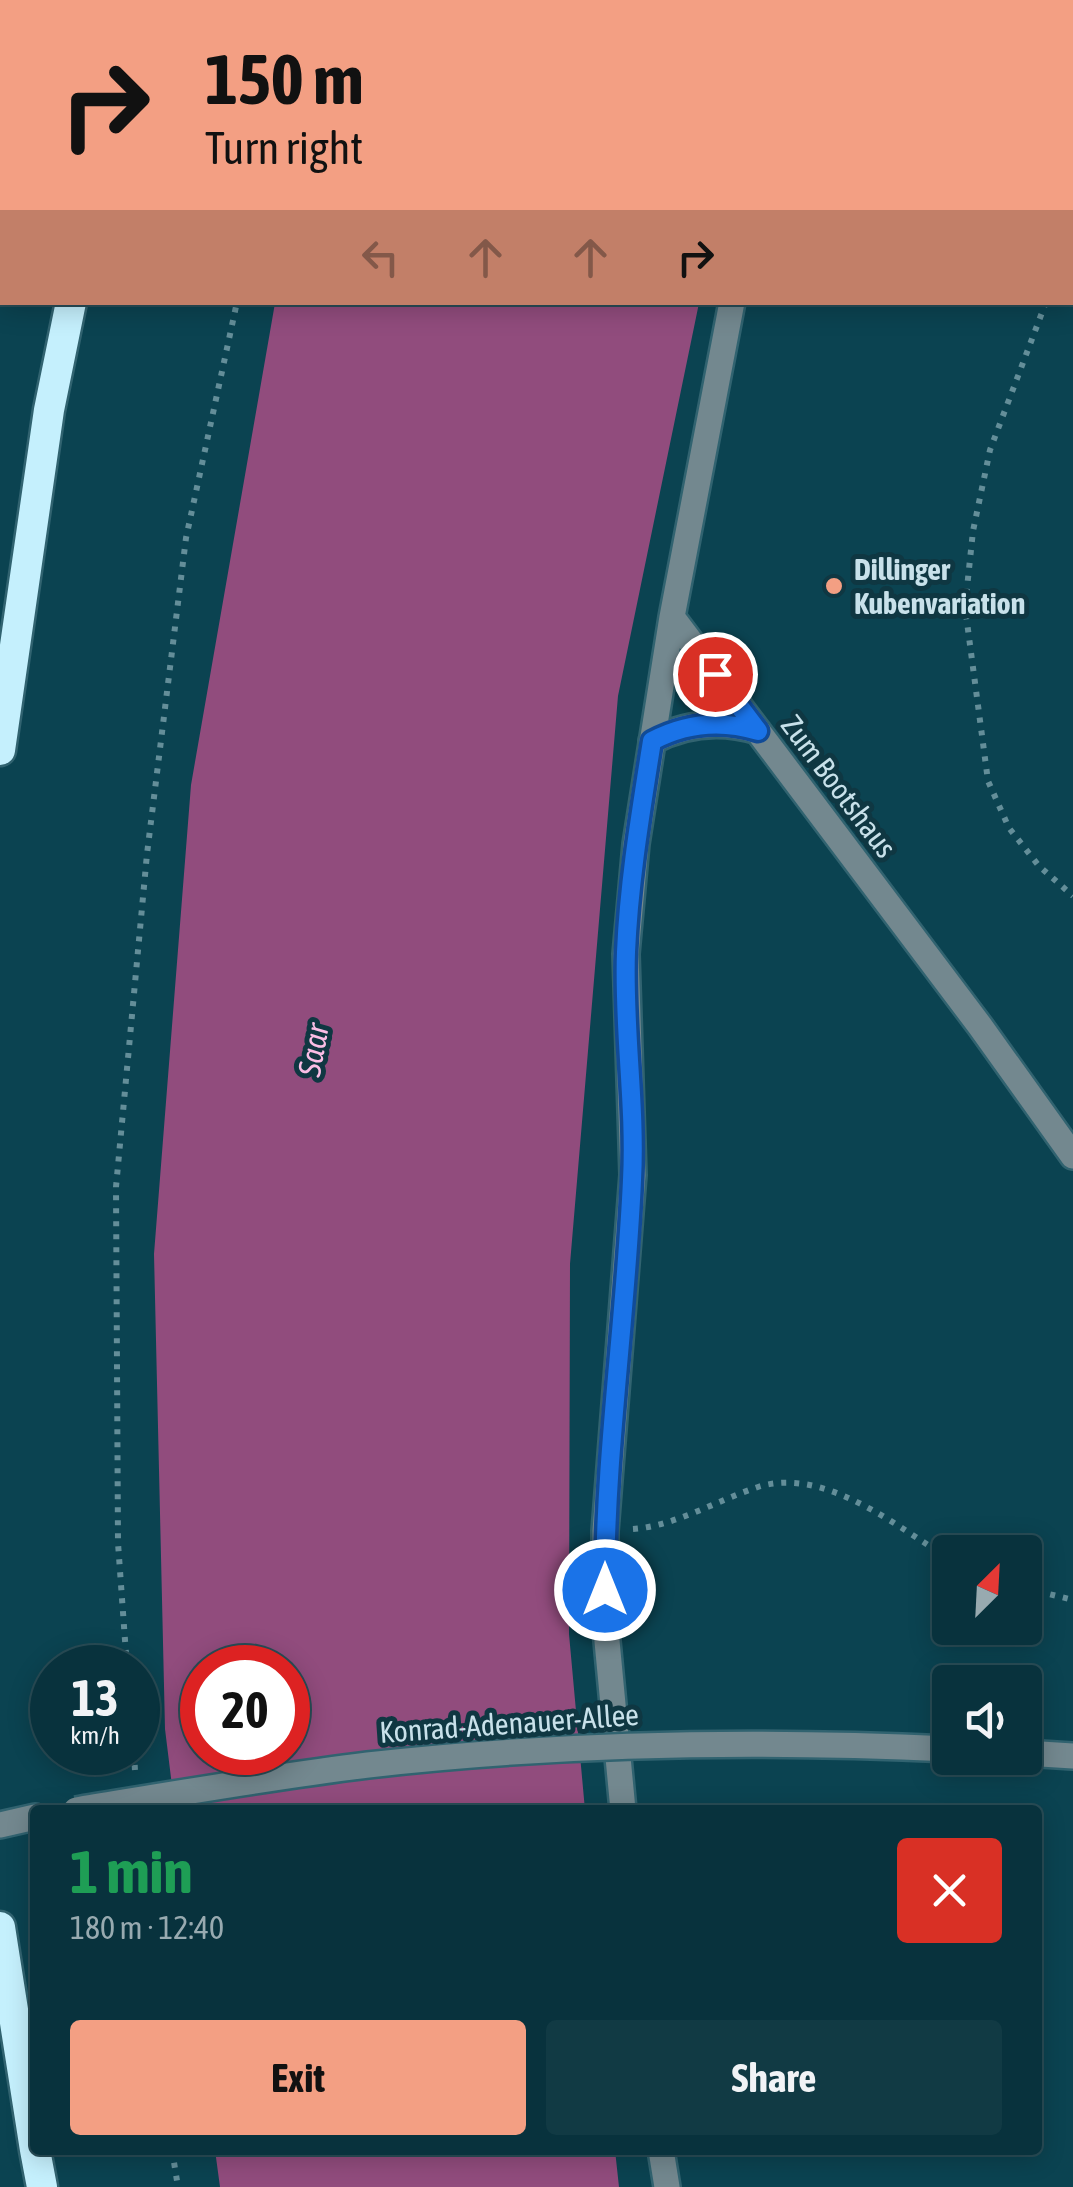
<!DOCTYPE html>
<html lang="en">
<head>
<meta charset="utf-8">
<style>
	:root { --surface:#08323d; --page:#113a44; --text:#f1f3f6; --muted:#98aab0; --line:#294d57; --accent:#f39f83 }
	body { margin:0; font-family:"Asap Condensed",sans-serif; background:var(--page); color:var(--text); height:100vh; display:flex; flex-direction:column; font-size:38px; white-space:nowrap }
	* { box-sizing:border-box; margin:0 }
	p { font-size:32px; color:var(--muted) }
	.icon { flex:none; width:55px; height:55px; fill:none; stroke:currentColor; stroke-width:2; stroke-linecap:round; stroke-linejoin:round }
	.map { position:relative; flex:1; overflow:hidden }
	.side { position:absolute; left:30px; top:1805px; width:1012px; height:350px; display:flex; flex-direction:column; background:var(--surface); border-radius:10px; box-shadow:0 5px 25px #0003,0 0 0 2px var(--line) }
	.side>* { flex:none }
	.hud { position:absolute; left:0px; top:0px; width:1075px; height:305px; box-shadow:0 5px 25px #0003,0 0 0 2px var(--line); background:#f39f83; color:#111; overflow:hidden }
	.needle { width:65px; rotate:24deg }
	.tools { position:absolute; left:932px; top:1535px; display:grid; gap:20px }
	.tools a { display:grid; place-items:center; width:110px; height:110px; border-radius:10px; background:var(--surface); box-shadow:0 5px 25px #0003,0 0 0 2px var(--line); font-size:50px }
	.speed { position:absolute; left:30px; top:1645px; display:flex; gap:20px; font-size:50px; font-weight:700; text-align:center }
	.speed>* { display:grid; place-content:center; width:130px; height:130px; border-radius:50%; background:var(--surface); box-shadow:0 5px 25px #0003,0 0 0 2px var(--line); line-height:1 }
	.speed small { font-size:25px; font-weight:400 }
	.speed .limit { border:15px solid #d22; background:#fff; color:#111 }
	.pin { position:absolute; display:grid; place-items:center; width:85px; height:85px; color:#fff; margin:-42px; border:5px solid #fff; border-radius:50%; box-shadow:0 2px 10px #0007 }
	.me { position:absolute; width:110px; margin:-55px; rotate:0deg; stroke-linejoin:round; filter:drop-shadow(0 0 8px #0008) }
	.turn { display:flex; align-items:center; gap:35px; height:210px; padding:0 40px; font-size:45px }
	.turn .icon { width:130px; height:130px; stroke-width:2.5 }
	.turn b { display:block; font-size:70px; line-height:85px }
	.lanes { display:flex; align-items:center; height:95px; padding:0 40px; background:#0003; justify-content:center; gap:50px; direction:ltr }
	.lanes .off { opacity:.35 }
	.round { display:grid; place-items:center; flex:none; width:105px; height:105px; border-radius:10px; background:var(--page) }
	.overview { display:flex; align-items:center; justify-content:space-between; height:170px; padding:0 40px }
	h1 { font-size:60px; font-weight:700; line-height:75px; color:#1e9e55 }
	.action { display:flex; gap:20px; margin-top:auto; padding:20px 40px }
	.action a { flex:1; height:115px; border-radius:10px; background:var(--accent); color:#111; font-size:40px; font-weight:700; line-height:115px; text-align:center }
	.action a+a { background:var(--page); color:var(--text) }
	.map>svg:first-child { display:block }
	.water { fill:#914c7d; fill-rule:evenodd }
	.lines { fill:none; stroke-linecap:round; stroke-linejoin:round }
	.minor-casing { stroke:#316370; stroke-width:30 }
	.highway-casing { stroke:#316370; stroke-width:35 }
	.path { stroke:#648e99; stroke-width:6; stroke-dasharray:5 8; stroke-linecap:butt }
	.minor { stroke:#73888f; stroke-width:25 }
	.highway { stroke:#c5f0fd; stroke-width:30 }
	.minor-bridge-casing { stroke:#316370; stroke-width:30; stroke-linecap:butt }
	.minor-bridge { stroke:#73888f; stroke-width:25 }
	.route-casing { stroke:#114b97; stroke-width:25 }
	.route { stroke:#1a73e8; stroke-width:18 }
	.poi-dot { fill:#f39f83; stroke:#0f3742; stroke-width:4 }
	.labels { text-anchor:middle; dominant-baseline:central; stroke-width:10; stroke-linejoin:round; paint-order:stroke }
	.poi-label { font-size:30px; font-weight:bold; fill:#c8e1ea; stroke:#0f3742; text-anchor:start }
	.street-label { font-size:30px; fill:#c8e1ea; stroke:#0f3742 }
	.water-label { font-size:32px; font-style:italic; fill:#fabee6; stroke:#0f3742 }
</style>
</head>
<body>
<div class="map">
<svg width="1073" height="2187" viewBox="0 0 1073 2187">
	<rect width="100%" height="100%" fill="#0b4351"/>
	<path class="water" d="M342,0h429l-430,2z
		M275,303h424l-81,393 -48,568 -1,370 16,176h-410l-10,-81 -11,-475 37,-469zM202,1668h86v84h-86z
		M215,2150h400l4,37h-399z"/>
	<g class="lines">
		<g class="minor-casing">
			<path id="minor" d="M813,2l1,-2
				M672,617l308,409 93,130
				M652,741c34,-18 70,-21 106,-10
				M1025,1753l48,3
				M623,1810l-18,-190v-89l28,-356 -7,-221 10,-110 36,-227 60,-315
				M0,1825l35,-8
				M661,2150l6,37"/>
		</g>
		<g class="highway-casing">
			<path id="highway" d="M65,2v-2
				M142,2l1,-2
				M0,223l2,-9
				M0,750l49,-340 22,-108
				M0,1927l35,223
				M35,2150l7,37"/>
		</g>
		<path class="path" d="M310,2v-2
			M1072,234h1
			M1046,302l-56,148 -17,81 -8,76 23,174 21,47 30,38 34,30
			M633,1529c42,-3 85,-29 125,-42 67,-21 139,40 192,72
			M1025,1588l48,12
			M127,1668l-9,-125 -2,-356 31,-333 39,-316 51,-236
			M134,1752l1,19
			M172,2150l6,37"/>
		<use href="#minor" class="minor"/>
		<use href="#highway" class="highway"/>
		<g class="minor-bridge-casing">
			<path id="minor-bridge" d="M76,1810c97,-16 194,-33 292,-45 193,-22 388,-25 582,-16"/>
		</g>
		<use href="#minor-bridge" class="minor-bridge"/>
	</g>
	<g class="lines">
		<g class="route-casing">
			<path id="route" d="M605,1590c0,-137 21,-273 27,-410 4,-75 -9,-152 -6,-228 3,-71 15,-141 26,-211 34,-18 70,-21 106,-10l-43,-57"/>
		</g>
		<use href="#route" class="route"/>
	</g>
	<circle class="poi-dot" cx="834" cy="586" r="10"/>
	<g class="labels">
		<g class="poi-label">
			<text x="854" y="569">Dillinger<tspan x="854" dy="34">Kubenvariation</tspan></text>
		</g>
		<g class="street-label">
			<text transform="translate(839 786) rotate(53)">Zum Bootshaus</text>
			<text transform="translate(509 1723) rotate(-4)">Konrad-Adenauer-Allee</text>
		</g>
		<g class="water-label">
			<text transform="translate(313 1050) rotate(-80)">Saar</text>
		</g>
	</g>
</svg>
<div class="tools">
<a><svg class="needle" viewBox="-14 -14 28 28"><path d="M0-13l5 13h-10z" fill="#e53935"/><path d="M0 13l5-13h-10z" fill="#98aab0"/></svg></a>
<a><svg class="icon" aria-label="sound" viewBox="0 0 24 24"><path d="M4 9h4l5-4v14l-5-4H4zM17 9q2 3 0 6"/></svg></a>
</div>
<div class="speed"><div>13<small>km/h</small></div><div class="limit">20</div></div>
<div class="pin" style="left:715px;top:674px;background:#d93025"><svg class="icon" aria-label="arrive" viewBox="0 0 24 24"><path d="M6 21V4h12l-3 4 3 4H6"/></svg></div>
<svg class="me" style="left:605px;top:1590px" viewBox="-20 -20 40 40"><circle r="17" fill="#1a73e8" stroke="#fff" stroke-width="3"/><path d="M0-11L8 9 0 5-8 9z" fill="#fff"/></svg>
<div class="hud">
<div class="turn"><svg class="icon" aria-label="right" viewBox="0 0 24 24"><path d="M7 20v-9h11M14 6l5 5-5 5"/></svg><div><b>150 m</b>Turn right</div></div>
<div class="lanes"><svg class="icon off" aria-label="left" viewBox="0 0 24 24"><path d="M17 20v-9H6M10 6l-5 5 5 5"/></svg><svg class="icon off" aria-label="ahead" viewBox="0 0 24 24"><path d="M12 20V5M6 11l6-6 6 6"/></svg><svg class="icon off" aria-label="ahead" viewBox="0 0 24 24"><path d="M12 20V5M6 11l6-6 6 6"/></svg><svg class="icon" aria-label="right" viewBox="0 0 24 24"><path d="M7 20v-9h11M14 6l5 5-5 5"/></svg></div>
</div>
<section class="side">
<div class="overview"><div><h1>1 min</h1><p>180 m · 12:40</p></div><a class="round" style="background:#d93025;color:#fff"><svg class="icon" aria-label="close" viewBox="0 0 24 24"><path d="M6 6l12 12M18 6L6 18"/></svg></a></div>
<div class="action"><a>Exit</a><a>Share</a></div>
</section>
</div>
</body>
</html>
